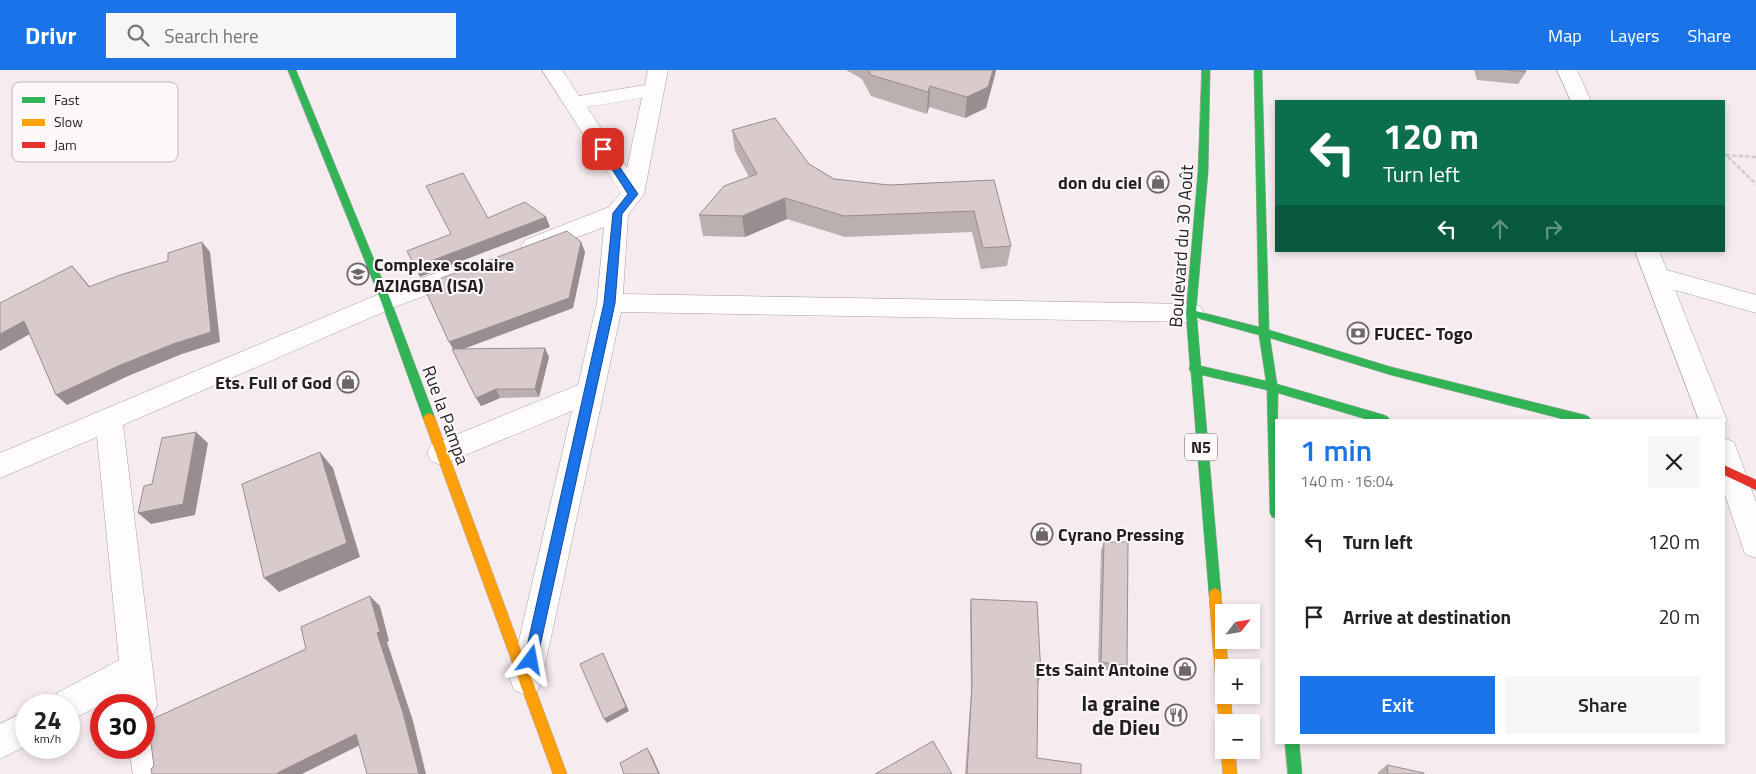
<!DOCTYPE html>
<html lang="en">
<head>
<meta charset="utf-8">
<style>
	:root { --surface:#fff; --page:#f6f6f6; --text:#222; --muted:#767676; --accent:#1a73e8 }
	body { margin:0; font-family:"Titillium Web",sans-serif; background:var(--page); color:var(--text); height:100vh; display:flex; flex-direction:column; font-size:19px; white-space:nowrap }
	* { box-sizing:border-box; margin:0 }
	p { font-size:16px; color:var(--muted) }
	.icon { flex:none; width:28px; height:28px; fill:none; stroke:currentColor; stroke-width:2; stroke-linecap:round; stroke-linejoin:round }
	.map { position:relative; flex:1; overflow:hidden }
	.sheet { position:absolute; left:1275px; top:349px; width:450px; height:325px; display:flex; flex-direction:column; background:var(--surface); border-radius:0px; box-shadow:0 2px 8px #0003 }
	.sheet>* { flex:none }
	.top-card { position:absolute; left:1275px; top:30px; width:450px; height:152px; border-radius:0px; box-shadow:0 2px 8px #0003; background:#0b6e4f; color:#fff; overflow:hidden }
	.needle { width:32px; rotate:59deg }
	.fabs { position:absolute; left:1215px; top:534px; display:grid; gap:10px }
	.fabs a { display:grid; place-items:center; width:45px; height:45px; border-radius:0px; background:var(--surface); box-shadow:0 2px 8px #0003; font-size:25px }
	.speed { position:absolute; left:15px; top:624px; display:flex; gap:10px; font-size:25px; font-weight:700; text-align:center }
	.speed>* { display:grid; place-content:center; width:65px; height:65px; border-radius:50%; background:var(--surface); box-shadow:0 2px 8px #0003; line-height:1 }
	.speed small { font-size:12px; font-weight:400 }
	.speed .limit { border:8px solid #d22; background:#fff; color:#111 }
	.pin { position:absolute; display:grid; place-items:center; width:42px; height:42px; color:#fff; margin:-21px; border-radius:10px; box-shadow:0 2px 8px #0006 }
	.me { position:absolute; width:55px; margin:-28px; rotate:13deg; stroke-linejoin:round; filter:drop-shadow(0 0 4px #0008) }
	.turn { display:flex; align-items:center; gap:18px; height:105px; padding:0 25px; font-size:22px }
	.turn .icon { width:65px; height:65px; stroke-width:2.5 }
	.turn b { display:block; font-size:35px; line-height:42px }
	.lanes { display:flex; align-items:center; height:48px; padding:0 25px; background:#0003; justify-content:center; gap:25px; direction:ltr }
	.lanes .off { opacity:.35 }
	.round { display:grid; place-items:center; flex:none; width:52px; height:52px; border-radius:0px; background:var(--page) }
	.head { display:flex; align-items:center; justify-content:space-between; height:85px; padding:0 25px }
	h1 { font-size:30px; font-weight:600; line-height:38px; color:var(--accent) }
	.cta { display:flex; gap:10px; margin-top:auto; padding:10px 25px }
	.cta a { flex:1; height:58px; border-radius:0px; background:var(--accent); color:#fff; font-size:20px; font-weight:600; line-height:58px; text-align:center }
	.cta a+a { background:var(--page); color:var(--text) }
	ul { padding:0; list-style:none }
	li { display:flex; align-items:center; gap:15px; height:75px; padding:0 25px }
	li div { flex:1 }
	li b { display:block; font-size:19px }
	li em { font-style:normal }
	header { display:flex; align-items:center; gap:30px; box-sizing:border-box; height:70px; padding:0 25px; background:var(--accent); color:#fff }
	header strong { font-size:24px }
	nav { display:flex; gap:28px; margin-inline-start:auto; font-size:18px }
	.search { width:350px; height:45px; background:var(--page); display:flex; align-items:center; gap:12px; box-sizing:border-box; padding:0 18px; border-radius:0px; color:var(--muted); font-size:19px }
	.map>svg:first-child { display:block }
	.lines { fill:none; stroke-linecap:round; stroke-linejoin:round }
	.street-casing { stroke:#a8a1a3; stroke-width:1 }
	.fast-casing { stroke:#a8a1a3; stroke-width:1 }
	.slow-casing { stroke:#a8a1a3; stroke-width:1 }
	.jam-casing { stroke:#a8a1a3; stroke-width:1 }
	.path { stroke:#d0cdcd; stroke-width:2.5; stroke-dasharray:4.5 2; stroke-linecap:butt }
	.street { fill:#fefcfc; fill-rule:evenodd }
	.fast { fill:#30b455; fill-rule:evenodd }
	.slow { fill:#ff9f0a; fill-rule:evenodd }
	.jam { fill:#e5322d; fill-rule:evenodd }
	.wall { fill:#bbafaf }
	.shaded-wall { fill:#988e8f }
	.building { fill:#d9cbcc; stroke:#988e8f }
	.route { fill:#1a73e8; stroke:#114b97 }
	.labels { text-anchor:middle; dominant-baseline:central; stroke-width:4; stroke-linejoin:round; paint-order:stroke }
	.shield { fill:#fdf9fa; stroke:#656061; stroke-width:1 }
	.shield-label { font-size:16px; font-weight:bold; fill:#241e20 }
	.poi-label { font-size:18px; font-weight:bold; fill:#241e20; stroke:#fdf9fa; text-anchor:end }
	.street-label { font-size:18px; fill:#241e20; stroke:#fdf9fa }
	.near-poi-label { font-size:21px; font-weight:bold; fill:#241e20; stroke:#fdf9fa; text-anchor:end }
	.key { fill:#fdf9fa; stroke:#bcb7b9; stroke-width:1 }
	.key-label { font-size:14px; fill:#241e20 }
</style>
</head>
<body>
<header>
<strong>Drivr</strong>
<div class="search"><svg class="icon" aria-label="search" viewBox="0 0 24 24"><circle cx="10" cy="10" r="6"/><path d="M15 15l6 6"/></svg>Search here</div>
<nav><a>Map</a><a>Layers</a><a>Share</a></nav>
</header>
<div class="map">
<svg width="1756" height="704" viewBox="0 0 1756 704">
	<rect width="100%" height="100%" fill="#f6ebee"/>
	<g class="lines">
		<g class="street-casing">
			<path id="street" d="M542,0h20l17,26 66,-11 3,-15h20l-24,124 -16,21 -5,79 568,10 9,2 4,7 -4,7 -9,2 -570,-10 -79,367 -4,11 -12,5 -12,-5 -4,-11 62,-268 -131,54 -10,-4 -4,-8 4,-8 147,-60 19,-82 7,-76 -71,27 -8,-2 -4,-6 4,-6 84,-33 12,-14zM642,28l-15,70 -40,-61z
				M1557,0h20l14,31h-20z
				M1635,181h24l8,19 89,25v18l-81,-23 52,130 -3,6v-6h-25z
				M460,194l9,3 3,6 -3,6 -74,28 -272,118 34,280 -4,10 3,1 5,12 6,46h-34l-4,-26h15v-43h-21l-1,-11 -53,27v-16h-17l5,-12 62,-33 -22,-223 -97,41v-25l377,-158z
				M1724,368l10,4 22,60v56l-11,-4 -21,-62z
				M26,641v35l-26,13v-35z"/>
		</g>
		<g class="fast-casing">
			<path id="fast" d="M288,0h8l95,231 44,117 -2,3h-8l-2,-3 -42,-117z
				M1202,0h8l-2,102 -12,139 63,16 -5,-257h8l7,260 122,37 194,48 4,2 2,3h-24l-176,-45 -121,-37 7,46 107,31 4,2 2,3h-21l-91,-27 -2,125 -4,-1 -2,-4 -3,-123 -65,-15 19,219 -2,4 -4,2 -4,-2 -2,-4 -18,-222 -2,-3 1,-3 -4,-53 12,-141zM1197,248l62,17 7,46 -65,-15z
				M1285,672h14l3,32h-14z"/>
		</g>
		<g class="slow-casing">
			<path id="slow" d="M429,343l4,2 2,3 132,356h-14l-130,-356 2,-3z
				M1215,518l4,2 2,4 3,46h2l2,28h-4v27h6l3,27h-9v6l-5,-6 -10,-128 2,-4z
				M1224,675v5h11l2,24h-14l-2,-24z"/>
		</g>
		<g class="jam-casing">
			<path id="jam" d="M1724,395l32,15v10l-32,-15z"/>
		</g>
		<path class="path" d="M1756,87l-30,-2 30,29"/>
		<use href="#street" class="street"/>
		<use href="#fast" class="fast"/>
		<use href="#slow" class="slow"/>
		<use href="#jam" class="jam"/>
	</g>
	<path class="wall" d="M846,0h150l-10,38 -21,10 -36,-11 -2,7 -56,-18 -9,-17z
		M1474,0h51l1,2 -8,12 -41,-4z
		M732,60l77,34 25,15 55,6 105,-5 17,66 -4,20 -26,3 -9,-37 -127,5 -58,-18 -42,18 -42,-1 -4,-21 50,-38 -14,-26z
		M581,172l4,10 -12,56 -110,41 86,8 -10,40 -39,1 -19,8 -28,-57z
		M1104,472l23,124 -4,6 -25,-3 3,-119z
		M971,529l70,76 -3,8 -1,75 44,16h-116l6,-81 -1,-84z
		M1387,695l37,9h-46v-2z"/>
	<path class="shaded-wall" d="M993,0h3l-1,5 -9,33 -21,10 2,-21z
		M930,16l-1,21 -2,7 1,-22z
		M785,128l2,21 -42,18 -3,-21z
		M546,147l4,10 -130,50 -5,-10z
		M202,172l8,10 10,90 -38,12 -54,22 -61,29 -11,-10 62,-29z
		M581,172l4,10 -12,56 -118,44 -6,-10z
		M72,196l10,11 17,21 -10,-11z
		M24,251l11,10 -35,20v-17z
		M545,278l4,9 -10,40 -4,-8z
		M496,319l4,9 -19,8 -5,-8z
		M196,362l12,11 -13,72 -44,9 -13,-11z
		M320,382l13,16 27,89 -81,35 -15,-14z
		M370,526l10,10 9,35 -2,1 26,79 13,53h-7l-42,-141z
		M603,583l26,58 -22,12 -3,-4z
		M356,664l10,8 -64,32h-24l-1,-1z
		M647,678l5,8 8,18h-1z"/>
	<path class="building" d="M868,0h125l-5,17 -21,10 -37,-11 -2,6 -57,-17z
		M1507,0h18l1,2z
		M775,48l34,46 25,15 55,6 105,-5 17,66 -28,2 -9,-37 -130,5 -59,-18 -43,18 -43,-1 25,-29 33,-12 -25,-44z
		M463,103l25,45 37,-16 21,15 -131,50 -8,-16 44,-17 -25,-48z
		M567,161l14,11 -12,56 -120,44 -26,-57z
		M202,172l9,90 -38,12 -55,22 -62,29 -32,-74 -24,13v-31l72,-37 17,21 31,-12 48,-14v-8z
		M545,278l-10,41h-39l-20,9 -24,-49z
		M196,362l-13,72 -45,9 6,-27 8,-2 10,-46z
		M320,382l27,91 -83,35 -22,-94z
		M1104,472h24l-1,124 -26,-4z
		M370,526l10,36 -3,1 26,80 16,61h-52l-11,-40 -79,39 1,1h-126l-1,-5 3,-3 -6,-45 158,-72 -5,-22z
		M971,529l66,3 4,73h-3l-1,83 44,6v10h-114l5,-89z
		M603,583l23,54 -22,12 -24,-55z
		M933,671l19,33h-77z
		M647,678l12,26h-35l-4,-11z
		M1387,695l37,8v1h-36z"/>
	<path class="route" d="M600,77h6l32,47 -16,20 -7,89 -78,357 -2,4 -4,2 -5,-2 -2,-4 80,-357 9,-90 15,-19 -29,-45z"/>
	<defs>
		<g id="shop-ring" transform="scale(1.125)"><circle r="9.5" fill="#fdf9fa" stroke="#6e6668" stroke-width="1.5"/><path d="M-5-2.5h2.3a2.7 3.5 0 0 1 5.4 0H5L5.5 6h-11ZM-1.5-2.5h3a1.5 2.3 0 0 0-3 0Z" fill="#6e6668"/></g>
		<g id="school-ring" transform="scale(1.125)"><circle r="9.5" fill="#fdf9fa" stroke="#6e6668" stroke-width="1.5"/><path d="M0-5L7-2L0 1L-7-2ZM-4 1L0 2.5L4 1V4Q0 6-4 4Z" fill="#6e6668"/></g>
		<g id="bank-ring" transform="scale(1.125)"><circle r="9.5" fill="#fdf9fa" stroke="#6e6668" stroke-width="1.5"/><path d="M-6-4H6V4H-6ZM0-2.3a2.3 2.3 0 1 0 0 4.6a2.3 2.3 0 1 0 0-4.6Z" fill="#6e6668"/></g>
		<g id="restaurant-ring" transform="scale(1.125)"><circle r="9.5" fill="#fdf9fa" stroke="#6e6668" stroke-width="1.5"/><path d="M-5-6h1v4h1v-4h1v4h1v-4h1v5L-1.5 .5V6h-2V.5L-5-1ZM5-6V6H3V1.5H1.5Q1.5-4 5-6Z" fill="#6e6668"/></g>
	</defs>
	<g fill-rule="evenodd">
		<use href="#shop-ring" x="1158" y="112"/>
		<use href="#school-ring" x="358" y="204"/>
		<use href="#bank-ring" x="1358" y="263"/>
		<use href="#shop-ring" x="348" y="312"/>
		<use href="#shop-ring" x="1042" y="464"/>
		<use href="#shop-ring" x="1185" y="599"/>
		<use href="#restaurant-ring" x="1176" y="645"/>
	</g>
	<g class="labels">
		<rect class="shield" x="1185" y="363.5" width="32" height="27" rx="4"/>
		<g class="shield-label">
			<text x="1201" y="377">N5</text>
		</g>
		<g class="poi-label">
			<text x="1142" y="112">don du ciel</text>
			<text x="374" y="194" text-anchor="start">Complexe scolaire<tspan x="374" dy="21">AZIAGBA (ISA)</tspan></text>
			<text x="1374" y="263" text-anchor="start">FUCEC- Togo</text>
			<text x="332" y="312">Ets. Full of God</text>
			<text x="1058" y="464" text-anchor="start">Cyrano Pressing</text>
			<text x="1169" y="599">Ets Saint Antoine</text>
		</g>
		<g class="street-label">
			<text transform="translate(1181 176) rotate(-86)">Boulevard du 30 Août</text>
			<text transform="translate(446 345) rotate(70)">Rue la Pampa</text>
		</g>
		<g class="near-poi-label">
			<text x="1160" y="633">la graine<tspan x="1160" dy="24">de Dieu</tspan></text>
		</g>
	</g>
	<rect x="12" y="12" width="166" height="80" rx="8" class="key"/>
	<rect x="22" y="27" width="23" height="6" fill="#30b455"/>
	<rect x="22" y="49" width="23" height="7" fill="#ff9f0a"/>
	<rect x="22" y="72" width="23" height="6" fill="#e5322d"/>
	<g class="key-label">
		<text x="54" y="35">Fast</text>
		<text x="54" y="57">Slow</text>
		<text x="54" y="80">Jam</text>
	</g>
</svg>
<div class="fabs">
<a><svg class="needle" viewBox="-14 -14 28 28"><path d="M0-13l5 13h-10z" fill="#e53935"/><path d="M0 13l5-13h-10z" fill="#767676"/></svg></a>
<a>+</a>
<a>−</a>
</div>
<div class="speed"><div>24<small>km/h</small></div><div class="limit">30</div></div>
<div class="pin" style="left:603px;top:79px;background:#d93025"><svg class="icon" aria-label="arrive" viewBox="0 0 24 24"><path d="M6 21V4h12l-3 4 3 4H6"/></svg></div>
<svg class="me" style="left:531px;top:590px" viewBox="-20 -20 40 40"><path d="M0-17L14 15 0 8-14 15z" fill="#1a73e8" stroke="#fff" stroke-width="4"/></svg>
<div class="top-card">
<div class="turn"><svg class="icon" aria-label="left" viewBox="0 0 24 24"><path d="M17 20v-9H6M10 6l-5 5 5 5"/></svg><div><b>120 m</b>Turn left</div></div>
<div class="lanes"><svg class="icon" aria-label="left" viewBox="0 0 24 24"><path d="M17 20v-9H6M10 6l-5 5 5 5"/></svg><svg class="icon off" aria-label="ahead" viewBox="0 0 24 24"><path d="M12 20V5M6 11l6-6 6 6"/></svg><svg class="icon off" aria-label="right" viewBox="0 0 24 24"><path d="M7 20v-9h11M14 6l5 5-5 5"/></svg></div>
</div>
<section class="sheet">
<div class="head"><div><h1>1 min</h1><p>140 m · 16:04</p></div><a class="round"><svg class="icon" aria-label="close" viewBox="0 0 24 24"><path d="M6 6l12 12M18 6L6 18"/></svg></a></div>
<ul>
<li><svg class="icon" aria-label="left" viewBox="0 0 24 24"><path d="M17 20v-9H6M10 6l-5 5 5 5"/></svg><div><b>Turn left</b></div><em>120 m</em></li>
<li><svg class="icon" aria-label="arrive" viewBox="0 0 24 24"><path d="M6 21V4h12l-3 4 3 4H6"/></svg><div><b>Arrive at destination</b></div><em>20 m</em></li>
</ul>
<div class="cta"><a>Exit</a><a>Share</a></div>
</section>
</div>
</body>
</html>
